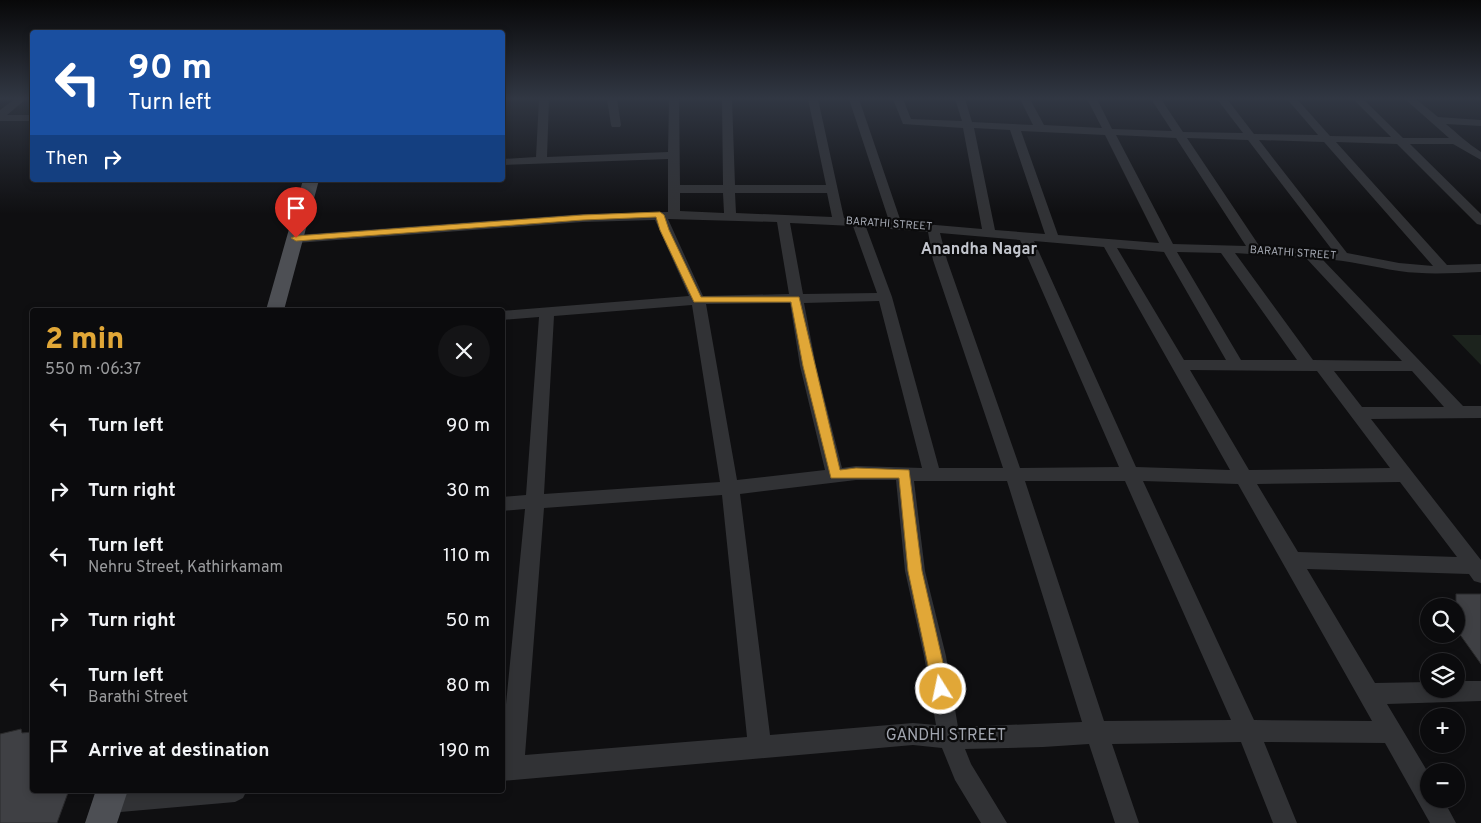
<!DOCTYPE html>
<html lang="en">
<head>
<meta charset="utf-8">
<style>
	:root { --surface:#0b0b0d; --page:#141416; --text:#f1f3f6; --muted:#9a9b9d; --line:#2b2b2e; --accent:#e1a737 }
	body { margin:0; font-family:Overpass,sans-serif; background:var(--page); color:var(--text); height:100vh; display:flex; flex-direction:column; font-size:19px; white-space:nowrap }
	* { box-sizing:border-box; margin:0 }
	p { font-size:16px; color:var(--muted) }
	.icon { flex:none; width:28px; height:28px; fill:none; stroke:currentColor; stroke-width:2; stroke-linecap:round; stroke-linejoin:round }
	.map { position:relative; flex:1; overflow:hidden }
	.details { position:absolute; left:30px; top:308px; width:475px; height:485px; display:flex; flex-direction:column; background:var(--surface); border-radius:5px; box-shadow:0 2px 8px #0003,0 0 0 1px var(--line) }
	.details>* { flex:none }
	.guide { position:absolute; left:30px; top:30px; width:475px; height:152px; border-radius:5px; box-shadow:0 2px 8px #0003,0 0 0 1px var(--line); background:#1a4fa0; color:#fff; overflow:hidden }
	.fabs { position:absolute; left:1420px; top:598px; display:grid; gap:10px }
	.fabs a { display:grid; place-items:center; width:45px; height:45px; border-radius:50%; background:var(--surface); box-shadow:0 2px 8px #0003,0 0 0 1px var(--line); font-size:25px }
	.pin { position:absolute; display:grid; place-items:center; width:42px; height:42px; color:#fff; margin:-51px -21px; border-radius:50% 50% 50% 0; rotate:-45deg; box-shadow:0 0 5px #0007 }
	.pin .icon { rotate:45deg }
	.me { position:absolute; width:55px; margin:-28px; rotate:350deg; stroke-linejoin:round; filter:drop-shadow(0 0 4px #0008) }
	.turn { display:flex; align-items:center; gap:18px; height:105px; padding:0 15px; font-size:22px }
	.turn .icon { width:65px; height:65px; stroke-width:2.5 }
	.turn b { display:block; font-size:35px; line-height:42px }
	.then { display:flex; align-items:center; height:48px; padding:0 15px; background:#0003; gap:10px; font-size:19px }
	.round { display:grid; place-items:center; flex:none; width:52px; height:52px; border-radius:26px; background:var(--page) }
	.overview { display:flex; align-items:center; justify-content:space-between; height:85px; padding:0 15px }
	h1 { font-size:30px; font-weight:800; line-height:38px; color:var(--accent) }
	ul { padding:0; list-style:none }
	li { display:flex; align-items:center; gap:15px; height:65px; padding:0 15px }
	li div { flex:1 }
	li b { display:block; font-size:19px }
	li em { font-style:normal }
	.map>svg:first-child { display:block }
	.green { fill:#1c231d }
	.building { fill:#3f4044; stroke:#2a2a2c }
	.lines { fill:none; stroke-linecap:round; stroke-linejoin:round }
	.minor { fill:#313235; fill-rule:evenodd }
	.major { fill:#4d4f54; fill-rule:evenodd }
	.route { fill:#e1a737; stroke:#926d24 }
	.labels { text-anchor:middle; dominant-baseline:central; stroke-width:4.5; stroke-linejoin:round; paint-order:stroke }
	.far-street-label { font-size:11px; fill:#a2a6b0; stroke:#0b0b0c }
	.quarter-label { font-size:16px; font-weight:bold; fill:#c2c5cd; stroke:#0b0b0c }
	.near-street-label { font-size:16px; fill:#a2a6b0; stroke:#0b0b0c }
</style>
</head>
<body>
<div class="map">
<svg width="1481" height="823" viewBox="0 0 1481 823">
	<rect width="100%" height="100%" fill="#0f0f11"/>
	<path class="green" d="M1452,335h29v30z"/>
	<path class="building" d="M1456,594h25v70l-25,-35z
		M21,729l1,4 10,-1v58h37l-12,33h-57v-89z"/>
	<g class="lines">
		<path class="minor" d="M15,99h11l-19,16h25v6h-32v-11z
			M539,99h10l-2,58 121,-5 1,-53h10l1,86h43l-1,-86h10l3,86h91l-18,-86h10l26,119 45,3 -40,-122h10l42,123 81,7 -19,-101 -60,-4 -10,-25h10l8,20 51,2 -7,-22h10l7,23 61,3 -13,-26h10l14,26 58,3 -15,-29h10l15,30 60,2 -21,-32h10l22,33 60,1 -26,-34h10l27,35 64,1 -31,-36h10l33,37 61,1 -38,-38h10l40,39h46l-44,-39h11l22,18 43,3v6l-35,-2c12,10 21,19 35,28v8l-28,-16h-43l71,70v11l-4,-1 -80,-80 -61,-2 111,123 34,-1v8c-28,1 -55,3 -82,-1 -26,-4 -51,-11 -77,-12l141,147h18v12l-110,1 110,141v23l-7,-2 -5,-7 -162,-5 68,114 54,-1v7h27v-8h25v20l-94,3 42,70v25h14l13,24h-26l-45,-80 -121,-1 33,81h-24l-32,-81 -129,2 27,79h-24l-26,-79 -46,3 -78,2 6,15 36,59h-26l-26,-43 -13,-32 -29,-3 -411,36v-36l23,-236 -23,2v-14l24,-2 13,-178 -37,3v-9l187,-15 -34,-76 -72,2 -287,21 -6,-4 6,-4 287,-21 85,-2v-53l-166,6v-6l34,-2zM974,128l36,2 35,104 -50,-4zM1021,131l84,4 54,108 -101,-8zM1116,135l60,3 70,108 -73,-2zM1187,138l61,2 85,111 -73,-4zM1259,140l65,2 109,124 -34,-3 -52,-10zM680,193h43l1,20 -44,-2zM735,193h92l5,24 -96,-4zM668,219l109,3 12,72 -86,2zM790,223l63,3 24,67 -74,1zM866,227l62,5 5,28 70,208h-64l-47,-171zM940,233l80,7 99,227 -99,1 -73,-208zM1034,241l70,6 126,223 -94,-3zM1117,248l47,4 62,108h-42zM1177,252l44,1 76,107h-56zM1235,253l71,5 96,103 -89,-1zM879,301l43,167 -66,-2 -14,2 -26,-102 -12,-63zM790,303l10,63 25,104 -88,10 -31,-176zM692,305l28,177 -176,12 10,-178zM1190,370l127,1 73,97 -141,2zM1334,371h78l32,36h-82zM856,480h40l9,91 19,85 12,69 -23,-2 -143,12 -30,-241zM914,481h93l75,241 -124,5 -12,-71 -21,-85zM1025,481h100l106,239 -127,1zM1143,481l95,3 134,237 -118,-1zM1400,482l57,75 -159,-5 -41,-68zM722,495l25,242 -222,18 19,-247z
			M607,99h10l4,26 -1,2h-8l-1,-2z
			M107,790h140l-4,8 -8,4 -126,11 -8,-4 -4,-8 4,-8z"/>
		<path class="major" d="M303,180h16l-35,130h-18z
			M96,790h32l-11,33h-32z"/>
	</g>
	<linearGradient id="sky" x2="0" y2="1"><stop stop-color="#080809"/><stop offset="0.46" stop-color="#313743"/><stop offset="1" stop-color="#313743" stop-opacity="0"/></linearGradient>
	<rect width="1481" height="214" fill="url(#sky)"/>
	<path class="route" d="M660,212l4,3 5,15 32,67h98l41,173 16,-2 53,2 13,101 27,118 -3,5 -5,2 -6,-2 -2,-5 -25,-118 -9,-93h-68l-28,-112 -12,-64h-97l-34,-72 -4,-13 -73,3 -287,21 -5,-3 5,-2 287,-21z"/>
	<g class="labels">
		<g class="far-street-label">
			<text transform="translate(889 224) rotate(4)">BARATHI STREET</text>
			<text transform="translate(1293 253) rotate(4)">BARATHI STREET</text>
		</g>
		<g class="quarter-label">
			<text x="979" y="250">Anandha Nagar</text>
		</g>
		<g class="near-street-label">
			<text x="946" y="736">GANDHI STREET</text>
		</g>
	</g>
</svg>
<div class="fabs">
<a><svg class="icon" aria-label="search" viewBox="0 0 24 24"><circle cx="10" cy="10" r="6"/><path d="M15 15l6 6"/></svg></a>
<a><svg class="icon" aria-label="layers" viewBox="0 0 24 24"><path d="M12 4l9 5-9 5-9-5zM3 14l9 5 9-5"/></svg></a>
<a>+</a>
<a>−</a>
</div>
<div class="pin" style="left:296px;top:238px;background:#d93025"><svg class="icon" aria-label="arrive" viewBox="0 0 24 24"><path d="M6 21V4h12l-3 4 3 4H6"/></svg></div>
<svg class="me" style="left:941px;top:689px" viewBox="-20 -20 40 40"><circle r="17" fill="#e1a737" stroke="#fff" stroke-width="3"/><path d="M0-11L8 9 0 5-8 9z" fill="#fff"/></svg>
<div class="guide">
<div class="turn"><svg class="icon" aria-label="left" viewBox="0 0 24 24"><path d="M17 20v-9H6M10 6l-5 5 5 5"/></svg><div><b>90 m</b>Turn left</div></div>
<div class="then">Then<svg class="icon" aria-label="right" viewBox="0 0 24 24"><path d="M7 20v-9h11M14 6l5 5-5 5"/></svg></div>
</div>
<section class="details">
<div class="overview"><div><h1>2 min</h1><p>550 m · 06:37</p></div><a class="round"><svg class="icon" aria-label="close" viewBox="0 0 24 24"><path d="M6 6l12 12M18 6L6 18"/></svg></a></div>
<ul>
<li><svg class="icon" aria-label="left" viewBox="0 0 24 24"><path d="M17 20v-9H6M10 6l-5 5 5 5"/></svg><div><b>Turn left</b></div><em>90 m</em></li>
<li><svg class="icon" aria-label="right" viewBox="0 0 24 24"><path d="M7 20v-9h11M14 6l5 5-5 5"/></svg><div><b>Turn right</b></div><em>30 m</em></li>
<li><svg class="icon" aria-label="left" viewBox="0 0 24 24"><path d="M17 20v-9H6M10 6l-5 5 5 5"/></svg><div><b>Turn left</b><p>Nehru Street, Kathirkamam</p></div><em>110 m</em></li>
<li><svg class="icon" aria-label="right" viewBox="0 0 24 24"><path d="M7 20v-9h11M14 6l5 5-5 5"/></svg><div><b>Turn right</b></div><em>50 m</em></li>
<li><svg class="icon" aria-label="left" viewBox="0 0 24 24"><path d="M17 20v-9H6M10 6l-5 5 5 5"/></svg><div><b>Turn left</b><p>Barathi Street</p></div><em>80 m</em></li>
<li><svg class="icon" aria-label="arrive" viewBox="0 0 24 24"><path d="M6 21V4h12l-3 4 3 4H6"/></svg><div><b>Arrive at destination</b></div><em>190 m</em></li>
</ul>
</section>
</div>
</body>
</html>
